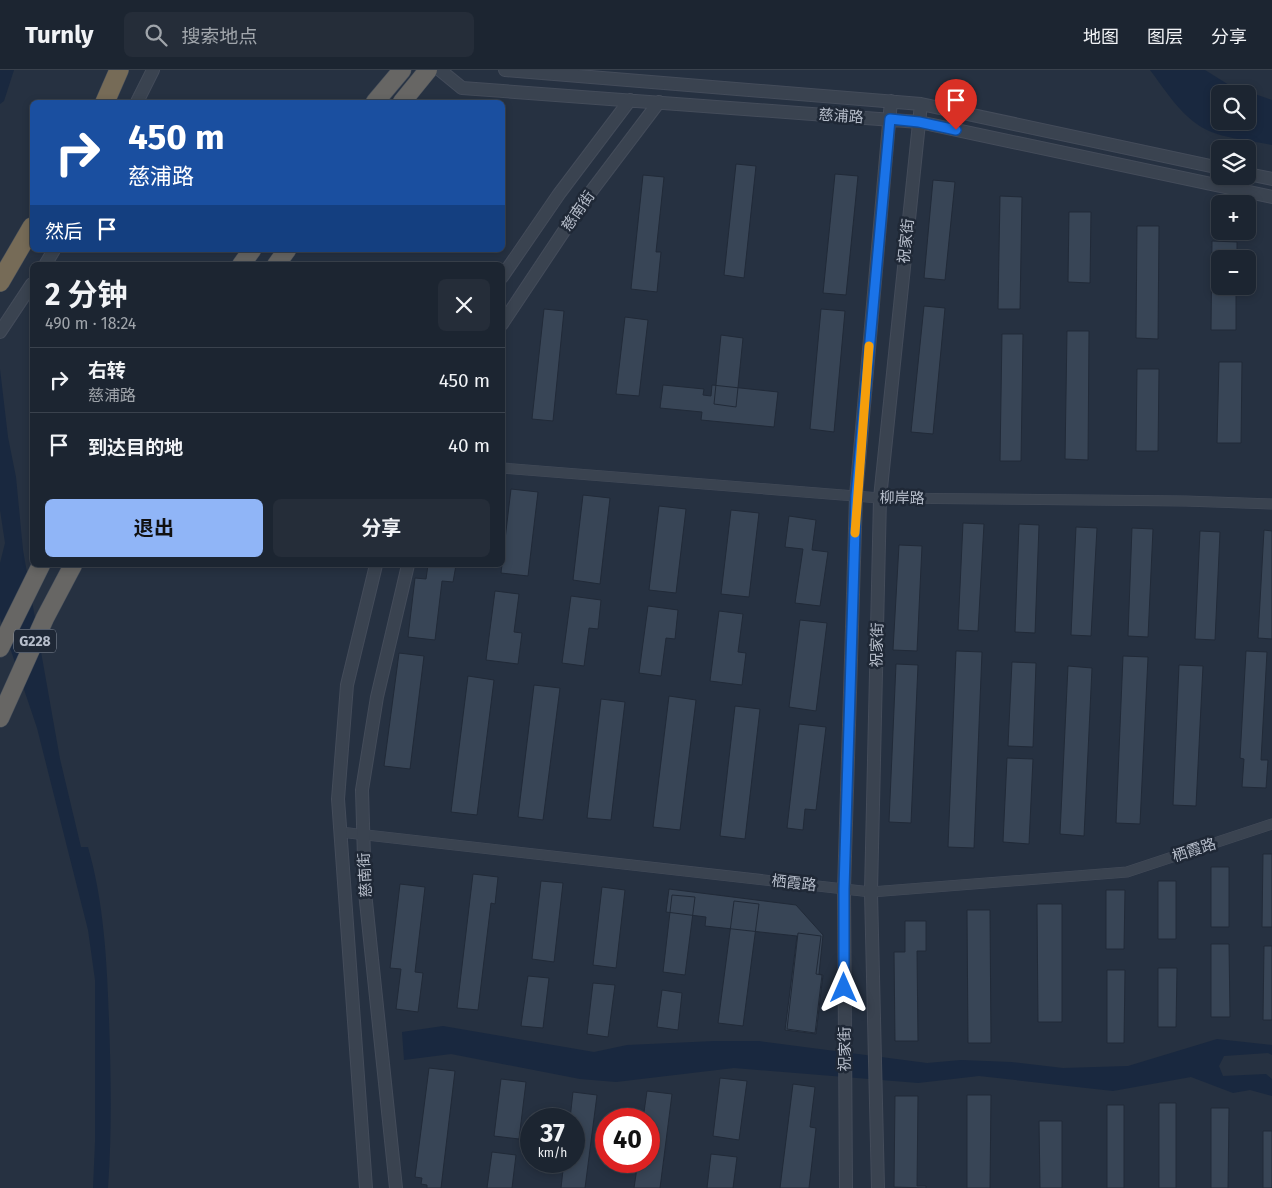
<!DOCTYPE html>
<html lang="zh">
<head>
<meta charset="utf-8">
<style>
	:root { --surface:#1c2531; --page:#252d39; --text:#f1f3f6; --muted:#a0a5ab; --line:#3a424d; --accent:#90b5f7 }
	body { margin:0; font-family:"Fira Sans","Noto Sans SC",sans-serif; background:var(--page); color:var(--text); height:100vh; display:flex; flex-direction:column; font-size:19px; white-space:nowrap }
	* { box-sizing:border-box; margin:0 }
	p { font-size:16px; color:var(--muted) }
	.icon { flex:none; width:28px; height:28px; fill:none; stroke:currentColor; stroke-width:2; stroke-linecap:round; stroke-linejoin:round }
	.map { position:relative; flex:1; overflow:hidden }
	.panel { position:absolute; left:30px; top:192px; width:475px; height:305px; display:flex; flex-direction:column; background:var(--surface); border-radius:8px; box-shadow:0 2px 8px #0003,0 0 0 1px var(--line) }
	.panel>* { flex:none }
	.top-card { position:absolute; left:30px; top:30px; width:475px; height:152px; border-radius:8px; box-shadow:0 2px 8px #0003,0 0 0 1px var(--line); background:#1a4fa0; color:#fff; overflow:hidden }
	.controls { position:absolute; left:1211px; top:15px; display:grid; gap:10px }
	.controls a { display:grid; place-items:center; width:45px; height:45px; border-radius:8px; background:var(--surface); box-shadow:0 2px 8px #0003,0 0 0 1px var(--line); font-size:25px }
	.speed { position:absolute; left:520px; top:1038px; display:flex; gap:10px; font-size:25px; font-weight:700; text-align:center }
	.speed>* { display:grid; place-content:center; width:65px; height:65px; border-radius:50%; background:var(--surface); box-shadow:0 2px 8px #0003,0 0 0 1px var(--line); line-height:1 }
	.speed small { font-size:12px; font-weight:400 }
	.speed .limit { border:8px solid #d22; background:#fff; color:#111 }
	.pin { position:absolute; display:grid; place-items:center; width:42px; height:42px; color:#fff; margin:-51px -21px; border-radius:50% 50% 50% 0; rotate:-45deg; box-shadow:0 0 5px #0007 }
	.pin .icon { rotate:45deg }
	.me { position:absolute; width:55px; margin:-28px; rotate:0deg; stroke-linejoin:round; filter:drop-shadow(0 0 4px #0008) }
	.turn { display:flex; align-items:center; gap:18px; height:105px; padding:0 15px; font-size:22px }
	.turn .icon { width:65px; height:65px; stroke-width:2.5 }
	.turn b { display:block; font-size:35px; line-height:42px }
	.then { display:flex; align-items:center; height:48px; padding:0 15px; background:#0003; gap:10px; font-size:19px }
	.round { display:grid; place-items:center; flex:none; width:52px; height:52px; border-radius:8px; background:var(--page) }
	.headline { display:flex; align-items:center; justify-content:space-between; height:85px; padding:0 15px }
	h1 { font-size:30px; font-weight:700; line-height:38px }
	.cta { display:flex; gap:10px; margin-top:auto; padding:10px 15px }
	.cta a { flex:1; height:58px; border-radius:8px; background:var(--accent); color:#111; font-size:20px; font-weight:700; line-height:58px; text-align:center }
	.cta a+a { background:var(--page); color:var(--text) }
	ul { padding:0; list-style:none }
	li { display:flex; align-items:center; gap:15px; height:65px; padding:0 15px; border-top:1px solid var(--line) }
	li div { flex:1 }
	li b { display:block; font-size:19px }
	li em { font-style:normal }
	header { display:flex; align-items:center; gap:30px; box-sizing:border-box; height:70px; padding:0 25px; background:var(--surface); border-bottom:1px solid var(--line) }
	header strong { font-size:24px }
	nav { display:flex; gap:28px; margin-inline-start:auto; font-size:18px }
	.search { width:350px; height:45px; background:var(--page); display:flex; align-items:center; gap:12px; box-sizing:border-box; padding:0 18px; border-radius:8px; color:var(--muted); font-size:19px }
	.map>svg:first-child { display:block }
	.water { fill:#19283f; fill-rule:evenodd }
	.building { fill:#384556; stroke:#212a38 }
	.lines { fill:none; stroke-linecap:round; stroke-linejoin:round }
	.minor-casing { stroke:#444c5a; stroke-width:11 }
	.tertiary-casing { stroke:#444c5a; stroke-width:14 }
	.trunk-casing { stroke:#454e5b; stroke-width:19 }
	.motorway-casing { stroke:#454e5b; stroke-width:20 }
	.minor { stroke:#3a4350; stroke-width:10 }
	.tertiary { stroke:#3a4350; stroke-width:12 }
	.trunk { stroke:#676664; stroke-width:18 }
	.motorway { stroke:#766b57; stroke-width:19 }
	.route-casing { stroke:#114b97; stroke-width:12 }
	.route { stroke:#1a73e8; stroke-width:9 }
	.slow { stroke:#f59e0b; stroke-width:9 }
	.labels { text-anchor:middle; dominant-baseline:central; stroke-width:5; stroke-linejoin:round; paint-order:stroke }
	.shield { fill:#1f2836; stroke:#89919e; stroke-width:1 }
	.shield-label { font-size:14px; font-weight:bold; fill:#b7becb }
	.street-label { font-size:15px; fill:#b7becb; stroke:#1f2836 }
</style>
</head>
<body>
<header>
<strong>Turnly</strong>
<div class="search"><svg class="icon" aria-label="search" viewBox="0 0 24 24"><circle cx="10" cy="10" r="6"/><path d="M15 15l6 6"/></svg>搜索地点</div>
<nav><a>地图</a><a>图层</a><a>分享</a></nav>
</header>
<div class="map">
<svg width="1272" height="1118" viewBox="0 0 1272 1118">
	<rect width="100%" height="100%" fill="#263141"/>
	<path class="water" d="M0,0h14l-10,31 -4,3z
		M1150,0h55l24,15 43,15v45c-19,-4 -49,-7 -65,-15 -24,-11 -42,-40 -57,-60zM1220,24h28v27h-28z
		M0,299l8,68 8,40 7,73 37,209 21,88h7c16,56 19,114 21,173 2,56 3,112 -1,168h-15l2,-46v-162l-7,-50 -51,-202 -37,-110v-55l5,-20 -5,-33z
		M443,956l151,26 33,-7 88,-4h44l168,22 34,-3 50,2 52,6 65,-2 89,-27 55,6v10l-4,-2 -44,3 -5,10 4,10 43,-2 6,5v17l-22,-6 -17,3 -42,-16 -78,14 -134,-15 -61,7 -184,-15 -118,14 -36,-3 -129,-25 -47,6 -2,-28z"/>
	<path class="building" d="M736,94l20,2 -12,112 -20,-3z
		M835,104l23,2 -12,119 -23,-2z
		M643,105l21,2 -8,75h5l-4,40 -26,-3z
		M933,110l22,2 -10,98 -21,-2z
		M1000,126l22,1 -2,112h-22z
		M1069,142h22l-1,71 -22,-1z
		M1137,156h22l-1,113 -22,-1z
		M1212,171l25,1v17h-17v27h16v44h-25z
		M924,236l21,2 -12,126 -22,-2z
		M544,239l20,2 -11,110 -21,-2z
		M821,239l24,2 -11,121 -24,-3z
		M625,247l23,3 -9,76 -23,-2z
		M1067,261h22l-1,129 -23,-1z
		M1002,264h21l-2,127h-21z
		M721,265l22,3 -7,69 -22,-3z
		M1219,292h23l-1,81h-24z
		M1137,299h22l-1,82h-22z
		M663,315l41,4 -1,6 8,1 1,-11 66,7 -4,35 -73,-7 1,-8 -42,-4z
		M511,419l27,3 -10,84 -27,-3z
		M583,425l27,3 -10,86 -27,-4z
		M659,436l27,3 -10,84 -27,-3z
		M731,440l28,3 -10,84 -28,-3z
		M789,446l27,4 -4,30 16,2 -8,54 -25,-3 8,-54 -18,-2z
		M963,453l21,1 -6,107 -20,-1z
		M1019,454l20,1 -4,108 -20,-1z
		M1076,457l21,1 -6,108 -20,-1z
		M1132,458l21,1 -5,108 -20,-1z
		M1264,460l8,1v108l-14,-1z
		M1200,461l20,1 -5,108 -20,-1z
		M899,475l23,1 -5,105 -24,-1z
		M428,495h28l-3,17 -11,-1 -7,59 -27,-3 7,-59 11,1z
		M495,521l24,3 -5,38 8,1 -4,31 -32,-4z
		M571,526l30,4 -3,29 -9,-1 -5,38 -22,-3z
		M648,536l30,4 -3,29 -9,-1 -5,38 -22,-3z
		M719,541l24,3 -5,38 8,1 -4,32 -32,-4z
		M800,550l27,3 -11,88 -27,-4z
		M956,581l26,1 -8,196 -26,-1z
		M1246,581l21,1 -6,108h7l-2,28 -24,-1 2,-28 -4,-1z
		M399,583l25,3 -14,113 -26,-3z
		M1123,586l25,1 -8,167 -24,-1z
		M1012,592l24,1 -3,84 -25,-1z
		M896,594l22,1 -7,158 -22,-1z
		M1179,595l24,1 -7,140 -23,-1z
		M1068,596l24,2 -8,168 -24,-2z
		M468,606l26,4 -17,135 -26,-3z
		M534,615l26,3 -17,132 -25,-3z
		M669,626l27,4 -16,130 -27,-3z
		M601,629l24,3 -14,118 -24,-2z
		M735,636l25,3 -15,130 -25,-3z
		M799,654l27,3 -10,83 -11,-1 -2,21 -16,-2z
		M1007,688l26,1 -4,85 -26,-2z
		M1263,784h9v73h-10z
		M1211,797h18v60h-18z
		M473,804l25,3 -3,27 -4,-1 -13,107 -21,-2z
		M541,811l22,2 -9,79 -22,-3z
		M1158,811h18v58h-18z
		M400,814l25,3 -10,85 8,1 -5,39 -22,-3 5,-40 -11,-1z
		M602,817l23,3 -9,78 -23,-3z
		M669,819l127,16 27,30 -4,39 4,1 -7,59 -31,-4 12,-94 -92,-10 1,-9 -40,-5z
		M1106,820h19l-1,59h-18z
		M672,825l23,2 -10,78 -22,-3z
		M734,831l25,3 -16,122 -25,-3z
		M1037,834h25v118h-24z
		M967,840h23l1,133h-23z
		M905,851h21v30h-9l1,90h-23l-1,-89h11z
		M798,863l23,3 -5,38 6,1 -7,58 -28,-4z
		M1211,874h18l1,73h-19z
		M1264,876h8v74h-9z
		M1158,898h19l-1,59h-18z
		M1107,900h18l-1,73h-17z
		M528,906l21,2 -6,50 -22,-2z
		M593,913l22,2 -7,52 -21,-3z
		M662,920l20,3 -4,37 -21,-3z
		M429,998l26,3 -14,117h-14v-3l-6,-1 1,-6 -7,-1z
		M720,1008l27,3 -8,59 -26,-4z
		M501,1009l25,3 -7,57 -25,-3z
		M793,1014l22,3 -5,40 6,1 -7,60h-29z
		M647,1021l25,3 -12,94h-26l4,-27h11v-42h-6z
		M573,1022l24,3 -12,93h-24l3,-27h10v-42h-4z
		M967,1025h24l-1,93h-23z
		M895,1026h23l-1,90h9v2l-32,-1z
		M1159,1033h17v85h-17z
		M1107,1035h17v83h-17z
		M1211,1038h18l-1,80h-17z
		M1039,1051h23v67h-22z
		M1263,1061h9v57h-9z
		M492,1082l24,3 -4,33h-25z
		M711,1084l26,3 -4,31h-26z"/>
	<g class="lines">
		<g class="minor-casing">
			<path id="minor" d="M502,398l378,30 305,3 87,3
				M340,762l531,60 256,-20 145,-48"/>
		</g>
		<g class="tertiary-casing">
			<path id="tertiary" d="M440,0l22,18 457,34 353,75
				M505,0l416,34 299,64
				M137,32l16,-32
				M1248,104l24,5
				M45,195l9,-15
				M502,207l57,-83 71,-94
				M502,254l82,-123 75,-99
				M0,262l32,-48
				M366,1118l-28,-389 9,-114 29,-120
				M396,1118l-31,-296 -3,-102 15,-93 31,-132
				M846,1118l-2,-299 12,-393 35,-395
				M878,1118l-7,-296 9,-394 41,-394"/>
		</g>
		<g class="trunk-casing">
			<path id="trunk" d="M375,32l27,-32
				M402,32l26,-32
				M241,195l11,-15
				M276,195l11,-15
				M0,578l41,-83
				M0,648l45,-100 28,-53"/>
		</g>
		<g class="motorway-casing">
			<path id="motorway" d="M105,32l14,-32
				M0,212l32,-55"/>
		</g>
		<use href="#minor" class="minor"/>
		<use href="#tertiary" class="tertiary"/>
		<use href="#trunk" class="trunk"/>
		<use href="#motorway" class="motorway"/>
	</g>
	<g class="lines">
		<g class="route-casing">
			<path id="route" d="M844,918v-99l12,-393 34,-377 29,3 37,8"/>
		</g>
		<use href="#route" class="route"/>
		<path class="slow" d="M855,463l14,-187"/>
	</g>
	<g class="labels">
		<rect class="shield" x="14" y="559.5" width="42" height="23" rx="4"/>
		<g class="shield-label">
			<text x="35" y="571">G228</text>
		</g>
		<g class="street-label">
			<text transform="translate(841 46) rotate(4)">慈浦路</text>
			<text transform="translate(578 141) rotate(-55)">慈南街</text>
			<text transform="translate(906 171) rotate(-84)">祝家街</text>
			<text transform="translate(902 428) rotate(1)">柳岸路</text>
			<text transform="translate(877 575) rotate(-89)">祝家街</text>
			<text transform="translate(1194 780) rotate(-18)">栖霞路</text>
			<text transform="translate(365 805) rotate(-93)">慈南街</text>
			<text transform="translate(794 813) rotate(6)">栖霞路</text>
			<text transform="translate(845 979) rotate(-90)">祝家街</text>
		</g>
	</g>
</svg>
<div class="controls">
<a><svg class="icon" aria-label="search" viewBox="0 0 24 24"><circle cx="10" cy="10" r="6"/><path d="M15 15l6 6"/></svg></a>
<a><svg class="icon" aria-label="layers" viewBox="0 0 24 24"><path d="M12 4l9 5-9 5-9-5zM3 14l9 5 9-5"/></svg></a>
<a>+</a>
<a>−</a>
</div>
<div class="speed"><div>37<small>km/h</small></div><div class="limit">40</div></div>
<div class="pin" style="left:956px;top:60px;background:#d93025"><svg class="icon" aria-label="arrive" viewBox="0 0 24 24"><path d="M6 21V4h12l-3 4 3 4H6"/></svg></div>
<svg class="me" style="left:844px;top:918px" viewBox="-20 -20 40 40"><path d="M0-17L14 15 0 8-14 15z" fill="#1a73e8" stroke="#fff" stroke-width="4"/></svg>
<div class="top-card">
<div class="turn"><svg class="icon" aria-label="right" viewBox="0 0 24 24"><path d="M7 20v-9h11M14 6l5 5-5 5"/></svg><div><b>450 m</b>慈浦路</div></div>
<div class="then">然后<svg class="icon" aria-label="arrive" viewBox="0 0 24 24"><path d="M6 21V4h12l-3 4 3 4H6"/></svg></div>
</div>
<section class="panel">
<div class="headline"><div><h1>2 分钟</h1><p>490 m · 18:24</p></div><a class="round"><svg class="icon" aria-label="close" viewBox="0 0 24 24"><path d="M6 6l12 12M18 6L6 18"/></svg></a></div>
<ul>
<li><svg class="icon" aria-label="right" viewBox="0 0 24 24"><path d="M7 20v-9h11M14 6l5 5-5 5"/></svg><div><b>右转</b><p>慈浦路</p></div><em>450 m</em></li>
<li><svg class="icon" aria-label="arrive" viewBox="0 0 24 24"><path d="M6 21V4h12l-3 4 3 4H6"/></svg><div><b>到达目的地</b></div><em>40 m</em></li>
</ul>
<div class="cta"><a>退出</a><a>分享</a></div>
</section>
</div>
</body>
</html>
